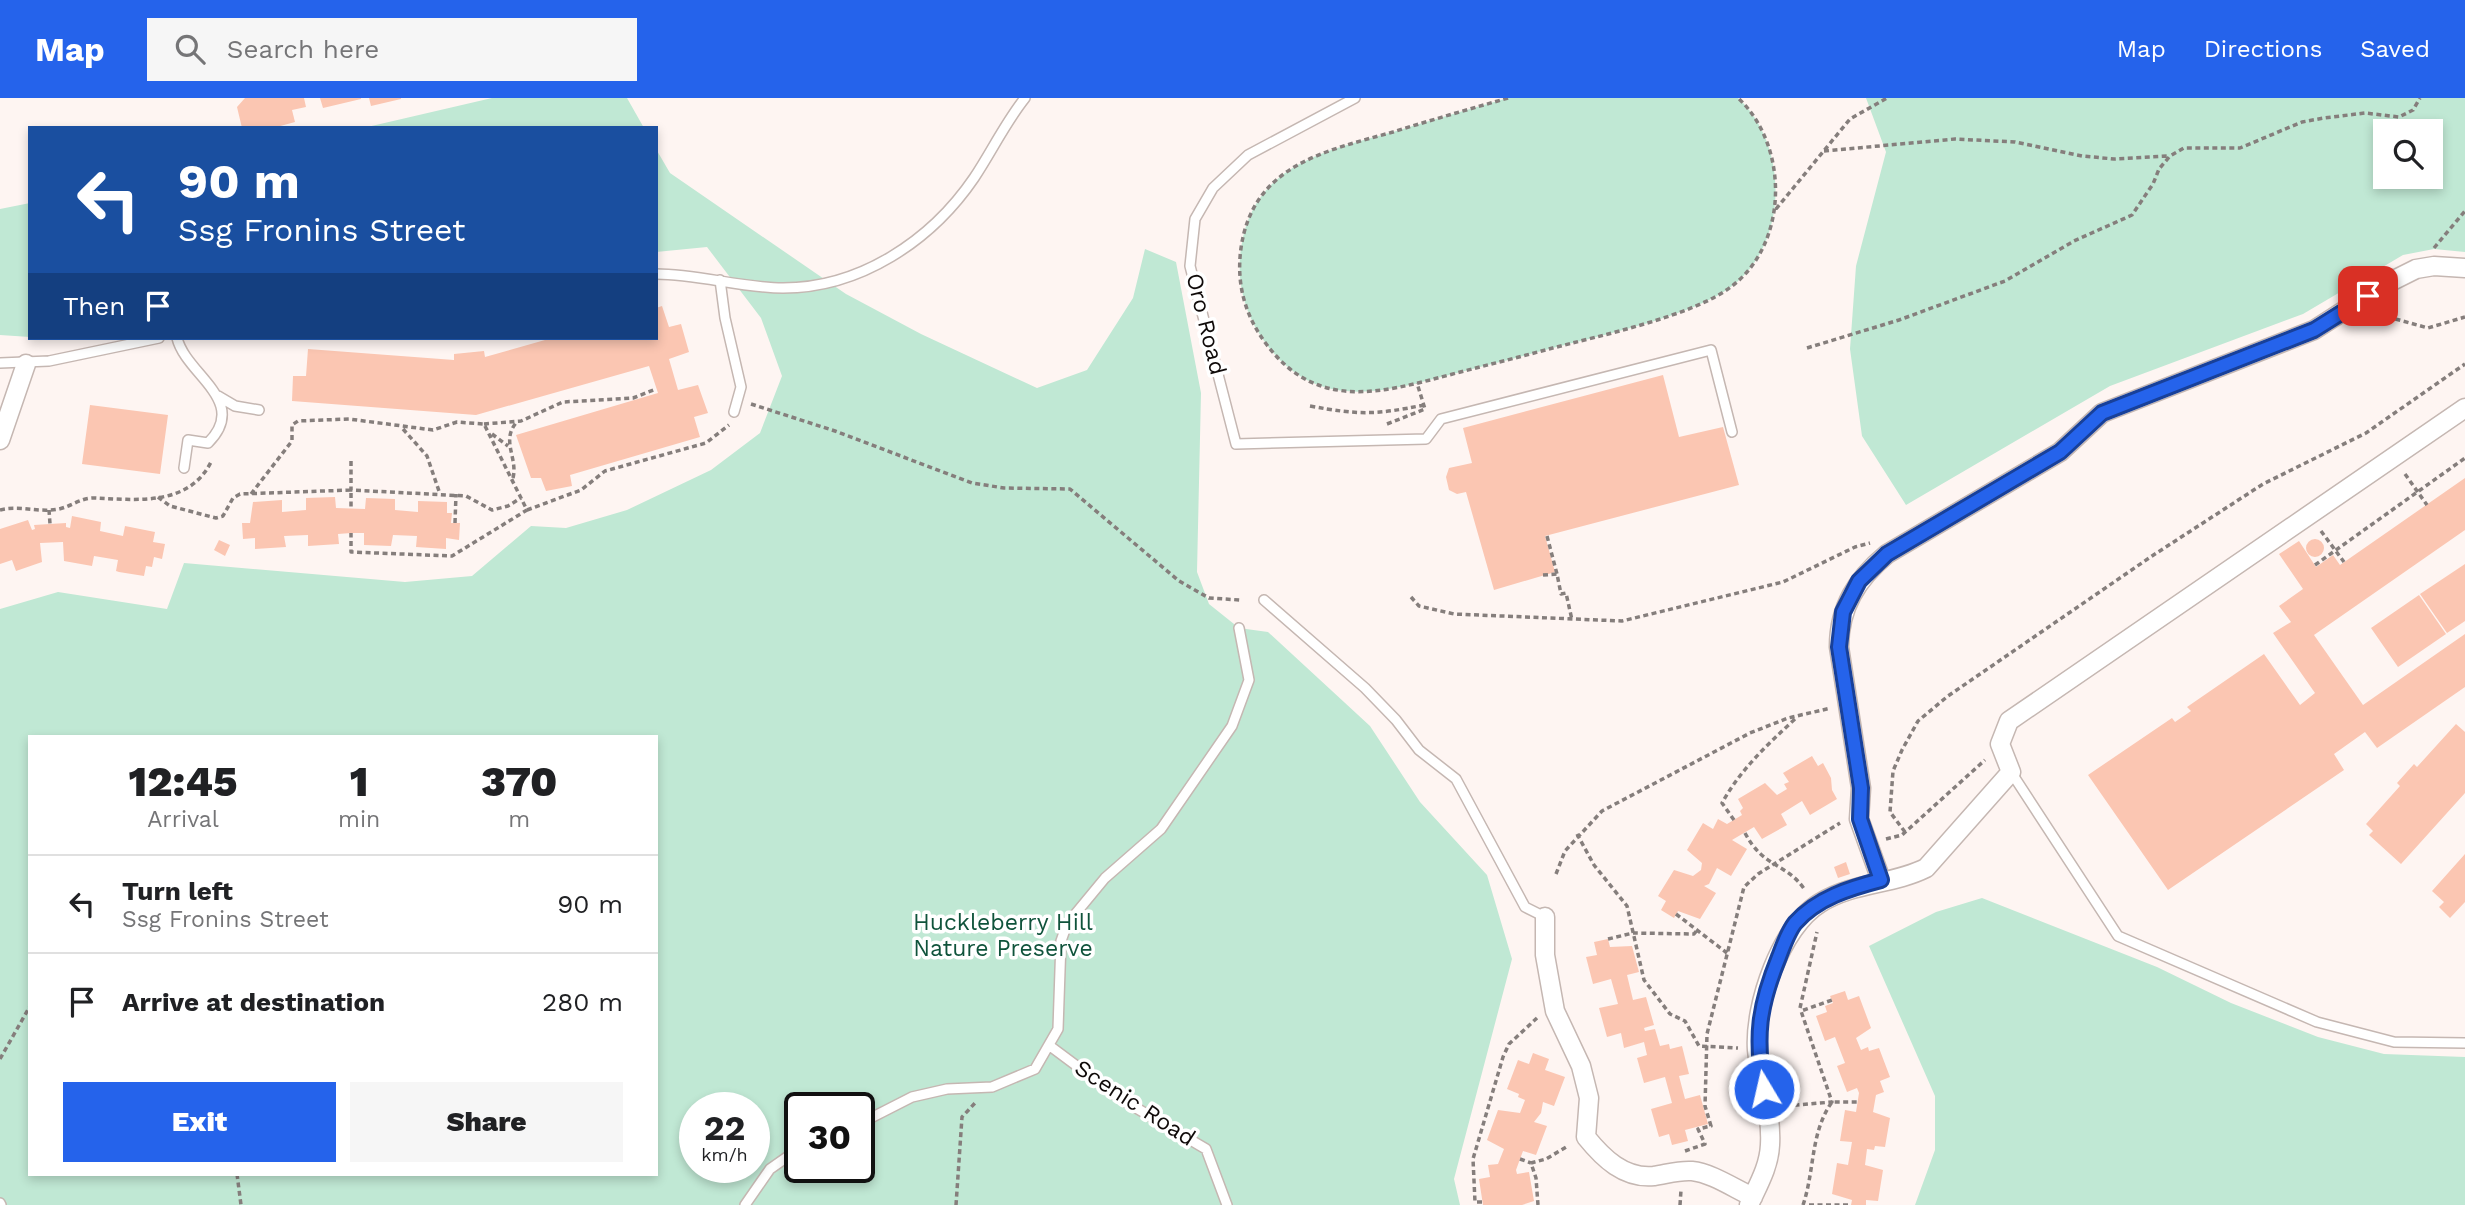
<!DOCTYPE html>
<html lang="en">
<head>
<meta charset="utf-8">
<style>
	:root { --surface:#fff; --page:#f6f6f6; --text:#202124; --muted:#757577; --line:#e0e0e0; --accent:#2563eb }
	body { margin:0; font-family:"Work Sans",sans-serif; background:var(--page); color:var(--text); height:100vh; display:flex; flex-direction:column; font-size:26px; white-space:nowrap }
	* { box-sizing:border-box; margin:0 }
	p { font-size:23px; color:var(--muted) }
	.icon { flex:none; width:38px; height:38px; fill:none; stroke:currentColor; stroke-width:2; stroke-linecap:round; stroke-linejoin:round }
	.map { position:relative; flex:1; overflow:hidden }
	.details { position:absolute; left:28px; top:637px; width:630px; height:441px; display:flex; flex-direction:column; background:var(--surface); border-radius:0px; box-shadow:0 4px 10px #0003 }
	.details>* { flex:none }
	.banner { position:absolute; left:28px; top:28px; width:630px; height:214px; border-radius:0px; box-shadow:0 4px 10px #0003; background:#1a4fa0; color:#fff; overflow:hidden }
	.fabs { position:absolute; left:2373px; top:21px; display:grid; gap:14px }
	.fabs a { display:grid; place-items:center; width:70px; height:70px; border-radius:0px; background:var(--surface); box-shadow:0 4px 10px #0003; font-size:35px }
	.speed { position:absolute; left:679px; top:994px; display:flex; gap:14px; font-size:35px; font-weight:700; text-align:center }
	.speed>* { display:grid; place-content:center; width:91px; height:91px; border-radius:50%; background:var(--surface); box-shadow:0 4px 10px #0003; line-height:1 }
	.speed small { font-size:18px; font-weight:400 }
	.speed .limit { border:4px solid #111; border-radius:10px; background:#fff; color:#111 }
	.pin { position:absolute; display:grid; place-items:center; width:60px; height:60px; color:#fff; margin:-30px; border-radius:14px; box-shadow:0 4px 10px #0006 }
	.me { position:absolute; width:77px; margin:-38px; rotate:351deg; stroke-linejoin:round; filter:drop-shadow(0 0 5px #0008) }
	.turn { display:flex; align-items:center; gap:24px; height:147px; padding:0 35px; font-size:32px }
	.turn .icon { width:91px; height:91px; stroke-width:2.5 }
	.turn b { display:block; font-size:49px; line-height:60px }
	.then { display:flex; align-items:center; height:66px; padding:0 35px; background:#0003; gap:14px; font-size:26px }
	.eta { display:flex; justify-content:space-evenly; align-items:center; height:119px; text-align:center }
	.eta b { font-size:42px; font-weight:800; line-height:49px }
	.cta { display:flex; gap:14px; margin-top:auto; padding:14px 35px }
	.cta a { flex:1; height:80px; border-radius:0px; background:var(--accent); color:#fff; font-size:28px; font-weight:800; line-height:80px; text-align:center }
	.cta a+a { background:var(--page); color:var(--text) }
	ul { padding:0; list-style:none }
	li { display:flex; align-items:center; gap:21px; height:98px; padding:0 35px; border-top:2px solid var(--line) }
	li div { flex:1 }
	li b { display:block; font-size:26px }
	li em { font-style:normal }
	header { display:flex; align-items:center; gap:42px; box-sizing:border-box; height:98px; padding:0 35px; background:var(--accent); color:#fff }
	header strong { font-size:33px }
	nav { display:flex; gap:38px; margin-inline-start:auto; font-size:24px }
	.search { width:490px; height:63px; background:var(--page); display:flex; align-items:center; gap:18px; box-sizing:border-box; padding:0 24px; border-radius:0px; color:var(--muted); font-size:26px }
	.map>svg:first-child { display:block }
	.green { fill:#c0e8d4; fill-rule:evenodd }
	.building { fill:#fbc6b2 }
	.lines { fill:none; stroke-linecap:round; stroke-linejoin:round }
	.lane-casing { stroke:#c5b7b2; stroke-width:12 }
	.street-casing { stroke:#c5b7b2; stroke-width:21 }
	.path { stroke:#857e7c; stroke-width:3.5; stroke-dasharray:5 3.5; stroke-linecap:butt }
	.lane { stroke:#fff; stroke-width:9 }
	.street { stroke:#fff; stroke-width:18 }
	.route-casing { stroke:#184099; stroke-width:18 }
	.route { stroke:#2563eb; stroke-width:12 }
	.labels { text-anchor:middle; dominant-baseline:central; stroke-width:7; stroke-linejoin:round; paint-order:stroke }
	.street-label { font-size:23px; fill:#0f0a09; stroke:#fff }
	.park-label { font-size:23px; fill:#0f533b; stroke:#fff }
</style>
</head>
<body>
<header>
<strong>Map</strong>
<div class="search"><svg class="icon" aria-label="search" viewBox="0 0 24 24"><circle cx="10" cy="10" r="6"/><path d="M15 15l6 6"/></svg>Search here</div>
<nav><a>Map</a><a>Directions</a><a>Saved</a></nav>
</header>
<div class="map">
<svg width="2465" height="1107" viewBox="0 0 2465 1107">
	<rect width="100%" height="100%" fill="#fef5f2"/>
	<path class="green" d="M492,0h135l17,30h-281z
		M1508,0h230c51,47 51,145 -6,188 -38,30 -134,50 -183,63 -33,9 -66,17 -100,26 -68,18 -132,36 -182,-30 -22,-29 -31,-61 -26,-97 12,-83 84,-97 152,-116 38,-12 77,-23 115,-34z
		M1866,0h599v154l-31,-3 -31,6 -100,59 -193,72 -204,119 -44,-69 -12,-87 6,-83 30,-114zM2431,33v46h-46v-46z
		M656,51l14,24 176,121 75,40 116,54 50,-18 46,-72 12,-49 31,13 25,131 -4,179 12,32 30,24 29,4 102,94 50,76 67,73 25,84 -58,220 6,26h-1460v-596l58,-17 109,17 17,-46 221,19 67,-6 59,-50 35,2 61,-18 84,-40 49,-37 22,-57 -21,-58 -54,-71 -51,5zM30,639h626v437h-626zM695,1010h59v59h-59zM800,1010h59v59h-59z
		M30,105v134l-30,-2v-126z
		M1982,800l175,69 74,36 87,34 66,17 81,3v148h-550l20,-55v-54l-66,-150 67,-34z"/>
	<path class="building" d="M245,0h59l2,9 -14,3 3,12 -22,6h-31l-5,-21z
		M320,0h41v1l-38,9z
		M369,0h32v1l-30,7z
		M662,208l7,21 12,-3 8,28 -20,7 9,31 20,-5 10,28 -14,4 6,20 -130,38 2,11 -26,5 -5,-13h-10l-15,-43 142,-42 -9,-27 -173,49 -184,-14 1,-25h13l2,-27 146,11v-6l30,-3 1,6 67,-19h104v-30z
		M1663,277l16,62 44,-10 16,58 -194,51 10,36 -61,18 -28,-98 -9,2 -8,-4 -3,-13 3,-9 23,-5 -9,-35z
		M90,307l78,10 -8,59 -78,-10z
		M2465,380v52l-151,105 49,70 102,-71v53l-88,61 -12,-16 -31,22 10,16 -176,120 -80,-115 84,-57 3,4 16,-11 -4,-4 77,-53 36,51 15,-12 -42,-60 18,-11 -12,-16 24,-17 -24,-35 20,-13 17,26 17,-12 7,10z
		M335,399l1,11 29,1 1,-11 29,1v11l23,2v-11l29,1v11h5l-1,10h9l-1,17 -13,-2v11l-30,-2 1,-11 -24,-1 -2,11 -27,-1v-12h-13l-13,1 1,10 -31,2v-11l-24,1 2,11 -31,2v-11l-12,1 -1,-16h8l3,-21 29,-2v12l24,-2v-12z
		M72,418l29,6 -1,9 23,5 2,-10 30,6 -2,10 12,2 -3,15 -8,-2 -2,10 -6,-1 -2,10 -25,-4 -3,-1 2,-11 -24,-4 -2,10 -28,-5 -1,-19 -23,1 2,19 -26,9 -4,-11 -12,4v-35l28,-9 4,10 3,-1 -1,-4 32,-2v4l4,1z
		M2306 450a9 9 0 1 1 18 0a9 9 0 1 1-18 0Z
		M219,442l11,5 -5,11 -11,-6z
		M2465,466v57l-18,12 -27,-39z
		M2419,497l27,39 -48,33 -27,-39z
		M2456,626l9,8v61l-64,71 -32,-29 4,-4 -7,-7 34,-38 -3,-3 17,-19 3,3z
		M1812,658l6,10 5,-3 8,15 1,12 5,9 -27,16 -8,-14 -21,13 6,11 -25,14 -8,-12 -22,13 15,9 -16,27 -14,-8 -8,16 -5,2 12,7 -16,26 -22,-8 -4,7 -13,-8 5,-9 -8,-5 16,-26 19,6 8,-6 1,-7 -15,-13 16,-27 10,6 5,-10 9,5 15,-9 -2,-4 3,-3 -5,-9 27,-16 12,12 10,-6 -3,-5 5,-2 -6,-9z
		M2465,756v48l-15,16 -11,-11 5,-5 -12,-11z
		M1846,764l4,12 -12,4 -4,-11z
		M1608,841l2,8 22,-1 7,26 -12,3 6,25 13,-3 8,28 -10,3 1,3 10,-2 5,17 9,-2 1,5 12,-3 7,28 -10,2 6,23 15,-4 8,29 -23,6 3,11 -16,4 -3,-11 -10,3 -8,-28 21,-6 -7,-26 -21,6 -7,-25 10,-3 -3,-13 -20,6 -3,-15 -14,4 -8,-29 19,-4 -7,-25 -18,5 -7,-27 11,-2 -3,-13z
		M1845,893l3,9 11,-4 12,32 -15,10 5,12 7,-3 1,4 10,-3 11,29 -10,4 4,11 -8,3 -3,17 17,6 -5,29 -10,-1 -1,4 -7,-1 -2,16 18,5 -5,31 -12,-1v5h-15l1,-5 -20,-6 5,-31 11,2 4,-23 -12,-1 5,-31 11,2 3,-19 -2,-5 -10,4 -10,-26 8,-3 -10,-26 -10,4 -9,-25 11,-4 -2,-6 8,-3 -3,-7z
		M1533,955l16,6 -4,11 20,7 -11,29 -11,-4 -2,11 -7,9 13,4 -11,29 -13,-4 -7,19 1,4 12,-2 5,29 -12,4h-39l-4,-26 11,-2 -2,-12 10,-1 6,-15 -17,-9 11,-30 22,3 5,-13 -7,-3 1,-3 -12,-5 11,-29 11,4z"/>
	<g class="lines">
		<g class="lane-casing">
			<path id="lane" d="M1355,0l-107,57 -35,33 -18,31 -5,47 46,178 190,-5 15,-20 270,-69 21,82
				M656,176c43,0 85,14 127,14 77,0 148,-47 191,-110 18,-27 31,-55 51,-80
				M720,182l5,38 16,69 -7,25
				M177,240c9,37 73,63 31,105l-20,-3 -4,28
				M0,265l49,-2 110,-23
				M218,298l17,10 24,4
				M1264,502l101,88 31,32 23,30 37,29 69,128 20,10
				M2011,674l107,164 199,86 77,20 71,1
				M1050,948l71,53 85,50 21,56
				M859,1026l53,-27 35,-8 45,-2 43,-18 23,-40 3,-88 6,-17 38,-46 56,-49 71,-103 17,-46 -10,-52
				M0,1105l1,2
				M745,1107l25,-36 30,-21"/>
		</g>
		<g class="street-casing">
			<path id="street" d="M0,342l26,-76
				M1881,782l-22,-61 2,-31 -22,-141c0,-40 18,-68 48,-93l173,-102 42,-39 212,-83 70,-45 32,-16 18,-3 31,2
				M1545,819v38l10,56 26,55 8,32 -3,39c17,21 38,42 68,39 13,-2 25,-6 38,-5 20,2 43,18 61,26
				M1749,1107c9,-20 20,-38 21,-60 2,-32 -10,-64 -13,-95 -3,-46 24,-123 63,-147 34,-21 72,-18 106,-35l85,-96 -11,-28 9,-23 456,-313"/>
		</g>
		<path class="path" d="M1508,0c-38,11 -77,22 -115,34 -68,19 -140,33 -152,116 -5,36 4,68 26,97 50,66 114,48 182,30 34,-9 67,-17 100,-26 49,-13 145,-33 183,-63 57,-43 57,-141 6,-188
			M1824,53l131,-12 60,3 67,14 32,3 54,-3
			M1776,111l74,-90 37,-21
			M2434,150l31,-37
			M2362,225l30,-5 36,10 37,-11
			M1807,250l92,-28 106,-39 69,-40 58,-26 21,-31 6,-15 11,-13 14,-8h56l62,-26 22,-4 41,-5 34,4 14,-7 7,-12
			M751,306l84,27 137,52 32,5 66,1 109,92 30,17 31,2
			M1310,308c49,9 65,9 114,-1
			M484,326l37,-3 42,-19 70,-4 23,-9
			M1387,326l38,-15 -8,-26
			M403,331l24,27 13,38
			M492,336l16,12
			M351,363v29l115,6 26,14 16,-4 13,-8
			M2405,376l22,31
			M513,380c5,-20 -12,-37 3,-55
			M251,396l41,-53v-16l6,-4 51,-2 84,11 24,-8 27,2 43,86 -75,46 -101,-4v-19
			M158,399l12,9 46,12 7,-2 10,-18 7,-4 111,-4v18
			M0,412c20,-5 39,3 59,-1 13,-3 23,-12 37,-11 42,2 93,8 115,-36
			M49,412l1,14
			M527,412l54,-20 24,-19 101,-28 23,-18
			M455,425l1,-29
			M2321,433l23,31
			M1547,438l10,38
			M2315,467l150,-107
			M1543,477l14,-1 4,20 5,-1 6,27
			M1411,499l8,9 35,8 168,7 161,-39 72,-35 15,-4
			M1734,722l-12,-17c19,-34 44,-57 73,-84
			M1905,734l-15,-20 3,-41 9,-21 16,-29 30,-25 204,-140 111,-72 103,-51 99,-69
			M1745,735c19,36 41,29 60,57
			M1577,736l17,31 33,41 17,74 26,34 15,7 14,25 39,2
			M1886,741l16,-4 83,-75
			M1556,776l9,-23 37,-40 148,-78 38,-15 43,-10
			M1676,816l51,39
			M1608,841l25,-6 61,1 4,-5
			M1800,910l17,-76
			M0,961l30,-53
			M1786,1008l46,-4 -31,-91 31,-11
			M1685,1053l20,-7 -7,-15 13,-3 -6,-20 2,-72 37,-147 14,-13 82,-51
			M1520,1061l11,4
			M237,1076l4,31
			M1482,1104h-7l-2,-43 30,-102 6,-13 28,-26
			M956,1107l6,-88 13,-14
			M1538,1107l-2,-27 -5,-15 15,-4 22,-13
			M1680,1107l1,-15
			M1803,1107c12,-35 7,-72 29,-103h25
			M1809,1107h42"/>
		<use href="#lane" class="lane"/>
		<use href="#street" class="street"/>
	</g>
	<g class="lines">
		<g class="route-casing">
			<path id="route" d="M1764,991c-9,-53 -5,-83 15,-132 4,-11 9,-25 16,-34 22,-25 55,-35 86,-43l-21,-61 1,-31 -22,-141 4,-35 16,-31 28,-27 173,-102 42,-39 212,-83 54,-34"/>
		</g>
		<use href="#route" class="route"/>
	</g>
	<g class="labels">
		<g class="street-label">
			<text transform="translate(1206 226) rotate(76)">Oro Road</text>
			<text transform="translate(1135 1005) rotate(33)">Scenic Road</text>
		</g>
		<g class="park-label">
			<text x="1003" y="824">Huckleberry Hill<tspan x="1003" dy="26">Nature Preserve</tspan></text>
		</g>
	</g>
</svg>
<div class="fabs">
<a><svg class="icon" aria-label="search" viewBox="0 0 24 24"><circle cx="10" cy="10" r="6"/><path d="M15 15l6 6"/></svg></a>
</div>
<div class="speed"><div>22<small>km/h</small></div><div class="limit">30</div></div>
<div class="pin" style="left:2368px;top:198px;background:#d93025"><svg class="icon" aria-label="arrive" viewBox="0 0 24 24"><path d="M6 21V4h12l-3 4 3 4H6"/></svg></div>
<svg class="me" style="left:1764px;top:991px" viewBox="-20 -20 40 40"><circle r="17" fill="#2563eb" stroke="#fff" stroke-width="3"/><path d="M0-11L8 9 0 5-8 9z" fill="#fff"/></svg>
<div class="banner">
<div class="turn"><svg class="icon" aria-label="left" viewBox="0 0 24 24"><path d="M17 20v-9H6M10 6l-5 5 5 5"/></svg><div><b>90 m</b>Ssg Fronins Street</div></div>
<div class="then">Then<svg class="icon" aria-label="arrive" viewBox="0 0 24 24"><path d="M6 21V4h12l-3 4 3 4H6"/></svg></div>
</div>
<section class="details">
<div class="eta">
<div><b>12:45</b><p>Arrival</p></div>
<div><b>1</b><p>min</p></div>
<div><b>370</b><p>m</p></div>
</div>
<ul>
<li><svg class="icon" aria-label="left" viewBox="0 0 24 24"><path d="M17 20v-9H6M10 6l-5 5 5 5"/></svg><div><b>Turn left</b><p>Ssg Fronins Street</p></div><em>90 m</em></li>
<li><svg class="icon" aria-label="arrive" viewBox="0 0 24 24"><path d="M6 21V4h12l-3 4 3 4H6"/></svg><div><b>Arrive at destination</b></div><em>280 m</em></li>
</ul>
<div class="cta"><a>Exit</a><a>Share</a></div>
</section>
</div>
</body>
</html>
